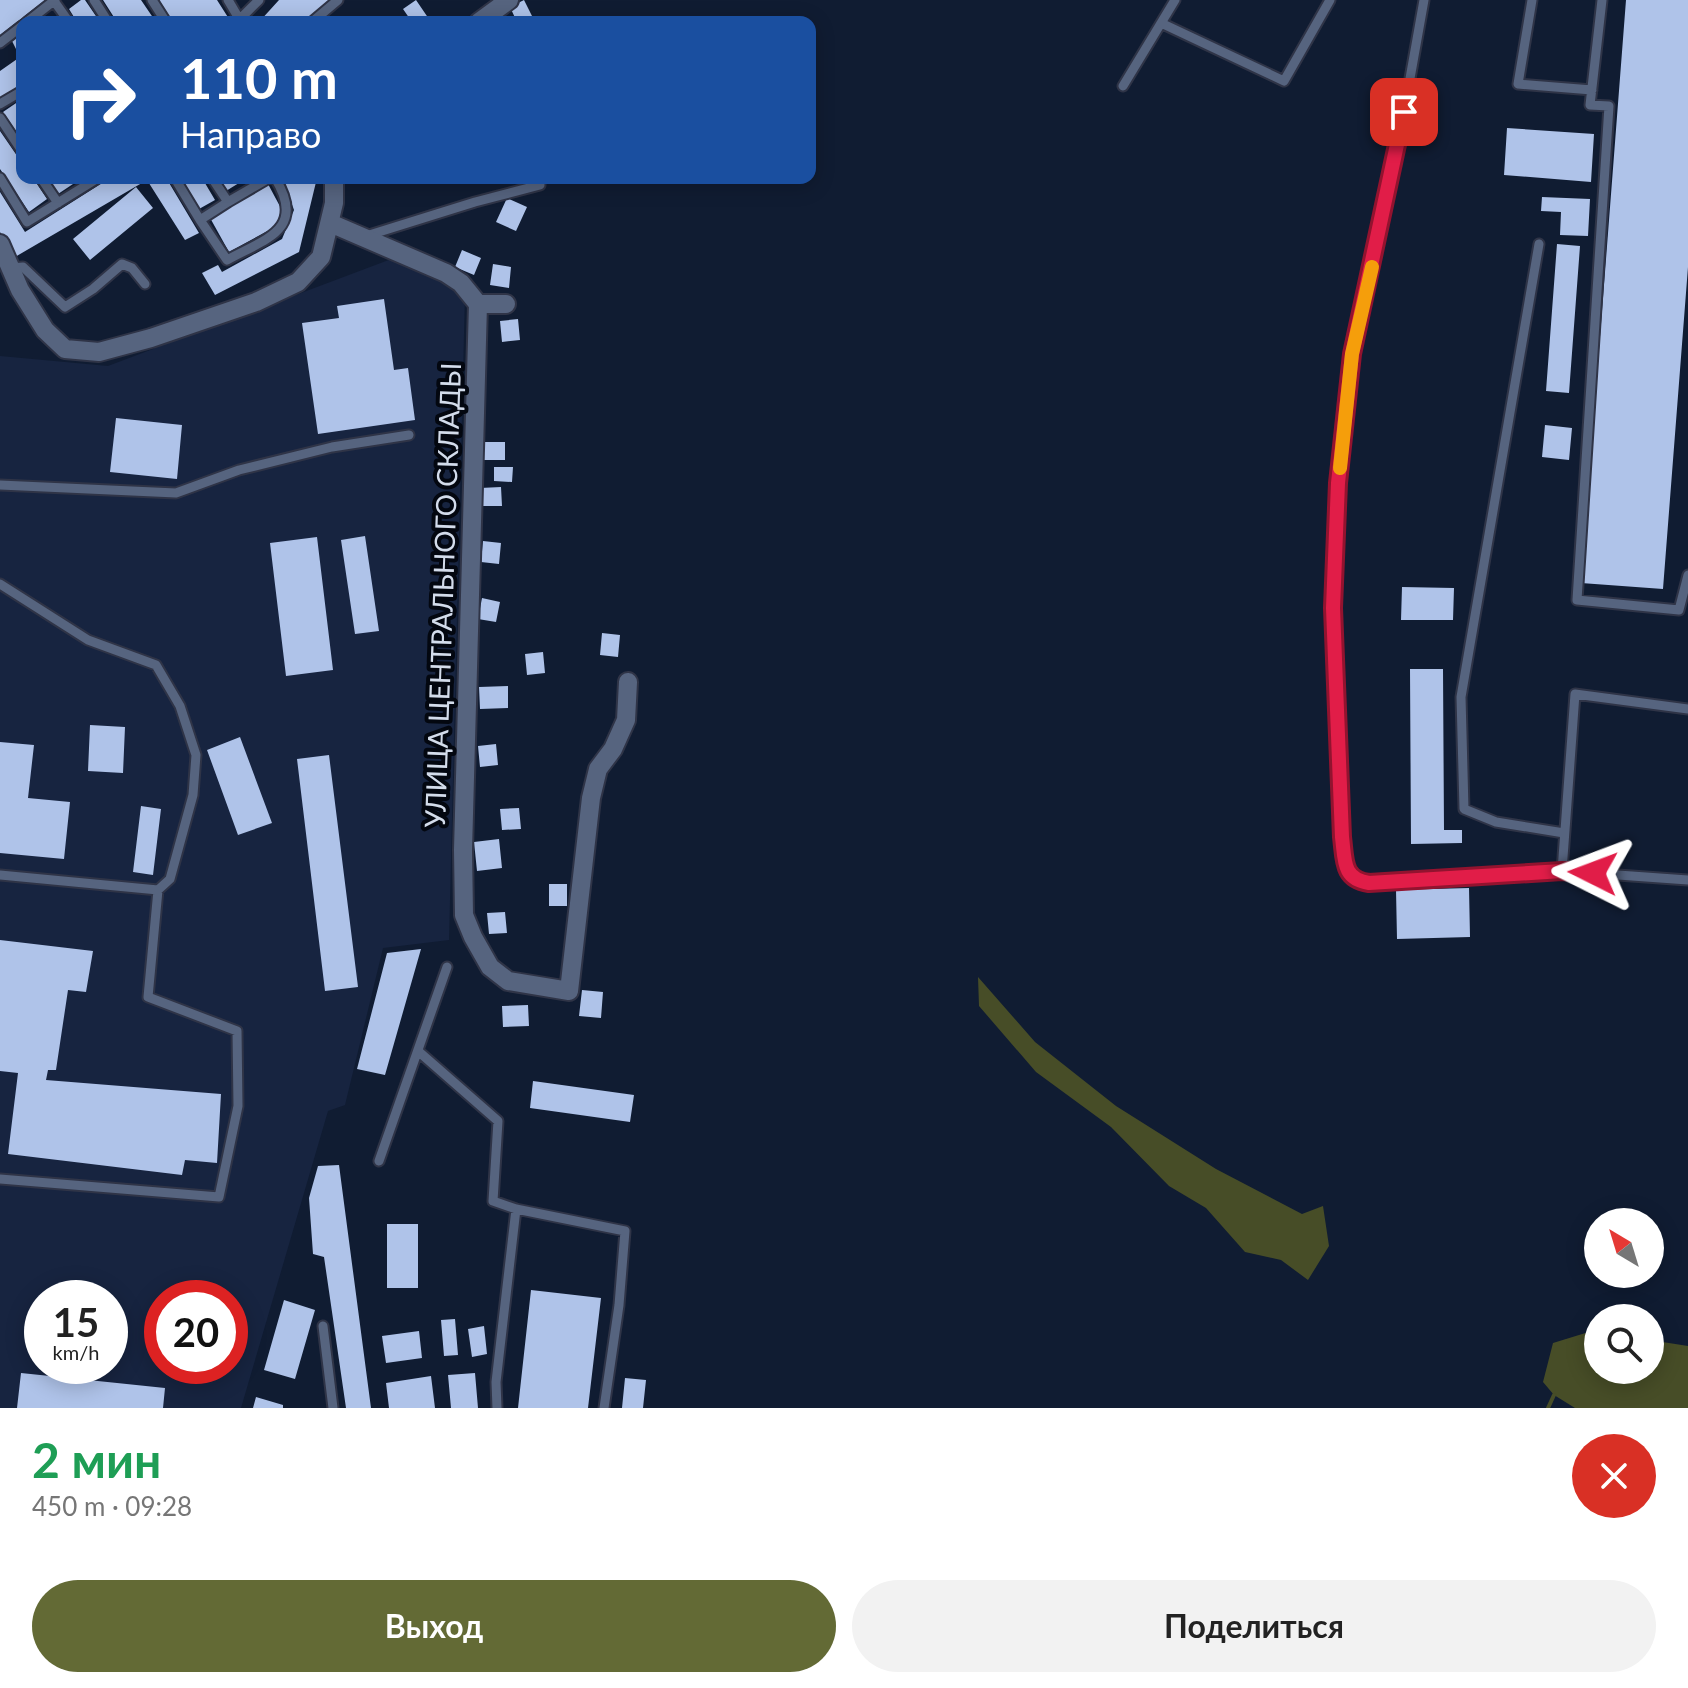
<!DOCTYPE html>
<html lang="ru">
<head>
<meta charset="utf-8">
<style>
	:root { --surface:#fff; --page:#f2f2f2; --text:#222; --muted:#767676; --accent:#636a35 }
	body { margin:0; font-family:Lato,sans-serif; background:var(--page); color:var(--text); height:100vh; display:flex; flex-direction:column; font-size:30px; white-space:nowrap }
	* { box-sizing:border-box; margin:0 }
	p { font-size:26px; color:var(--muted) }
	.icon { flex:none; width:44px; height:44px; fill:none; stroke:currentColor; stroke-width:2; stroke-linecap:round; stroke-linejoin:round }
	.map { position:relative; height:1408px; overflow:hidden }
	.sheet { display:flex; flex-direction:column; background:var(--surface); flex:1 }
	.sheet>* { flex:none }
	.top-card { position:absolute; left:16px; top:16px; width:800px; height:168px; border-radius:16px; box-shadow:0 4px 20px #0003; background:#1a4fa0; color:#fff; overflow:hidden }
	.needle { width:52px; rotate:322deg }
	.controls { position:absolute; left:1584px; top:1208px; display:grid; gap:16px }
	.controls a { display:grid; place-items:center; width:80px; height:80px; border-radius:50%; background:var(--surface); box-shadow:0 4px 20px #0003; font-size:40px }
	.speed { position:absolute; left:24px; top:1280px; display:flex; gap:16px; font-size:40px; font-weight:700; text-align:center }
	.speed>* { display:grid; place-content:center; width:104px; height:104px; border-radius:50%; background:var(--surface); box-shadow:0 4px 20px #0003; line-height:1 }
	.speed small { font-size:20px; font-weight:400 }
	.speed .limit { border:12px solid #d22; background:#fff; color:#111 }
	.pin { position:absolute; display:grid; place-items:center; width:68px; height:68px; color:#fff; margin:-34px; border-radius:16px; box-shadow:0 4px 12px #0006 }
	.me { position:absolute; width:88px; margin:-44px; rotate:273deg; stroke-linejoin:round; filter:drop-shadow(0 0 6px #0008) }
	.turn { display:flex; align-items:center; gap:28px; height:168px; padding:0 32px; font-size:36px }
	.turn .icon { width:104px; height:104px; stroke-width:2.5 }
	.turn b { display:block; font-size:56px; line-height:68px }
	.round { display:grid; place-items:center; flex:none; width:84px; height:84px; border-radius:42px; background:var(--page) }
	.head { display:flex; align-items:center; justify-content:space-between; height:136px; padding:0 32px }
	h1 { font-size:48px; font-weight:700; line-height:60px; color:#1e9e55 }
	.cta { display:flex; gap:16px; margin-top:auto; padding:16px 32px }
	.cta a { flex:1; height:92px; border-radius:48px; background:var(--accent); color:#fff; font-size:32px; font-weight:700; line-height:92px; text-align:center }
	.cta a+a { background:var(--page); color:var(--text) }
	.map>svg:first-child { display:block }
	.built { fill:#172440; fill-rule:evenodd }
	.water { fill:#474d27 }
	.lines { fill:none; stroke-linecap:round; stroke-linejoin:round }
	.stream { stroke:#474d27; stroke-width:4 }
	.building { fill:#afc3e9 }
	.service-casing { stroke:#2f3447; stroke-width:13 }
	.minor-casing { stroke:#2f3447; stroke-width:22 }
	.service { stroke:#56647f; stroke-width:9 }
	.minor { stroke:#56647f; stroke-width:18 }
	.route-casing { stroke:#92132f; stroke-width:20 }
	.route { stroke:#e11d48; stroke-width:14 }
	.slow { stroke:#f59e0b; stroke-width:14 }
	.labels { text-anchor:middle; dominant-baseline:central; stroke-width:8; stroke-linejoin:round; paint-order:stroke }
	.street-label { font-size:28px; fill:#d3dceb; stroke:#030710 }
</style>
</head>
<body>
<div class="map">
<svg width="1688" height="1408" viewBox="0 0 1688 1408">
	<rect width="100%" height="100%" fill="#101c32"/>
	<path class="built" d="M394,258l71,35 -16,647 -66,8 -38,157 -17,6 -87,297h-241v-1052l108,10zM42,1298h68v68h-68zM162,1298h68v68h-68z"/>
	<path class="water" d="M978,977l57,65 81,64 100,63 86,45 21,-8 6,40 -21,34 -27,-20 -36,-8 -39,-44 -37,-22 -58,-59 -75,-55 -57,-66z
		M1592,1331l6,1v38h52v-30l38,6v62h-113l-21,-13 -11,-13 10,-39z"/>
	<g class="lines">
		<path class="stream" d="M1548,1408l6,-13"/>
	</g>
	<path class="building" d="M0,0h45l-45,35z
		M81,0h4l15,22h-23l-8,-13z
		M103,0h38l15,22h-39z
		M159,0h58l14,22h-58z
		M279,0h50l-23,22h-47z
		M416,0l15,22h-19l-9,-13z
		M524,0l11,22h-18l-7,-15z
		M1626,0h62v267l-25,322 -82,-6z
		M22,34v50l-22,14v-27l20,-14 -8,-16z
		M22,99v41l-19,-28z
		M1507,128l87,6 -3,48 -87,-7z
		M0,131l22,32v15h11l14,21 -18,13 -29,-43z
		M48,178h34l-24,16z
		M110,178h62l-4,3 31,52 -14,7 -38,-60 -132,77 -15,-25v-40l25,40z
		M180,178h22l13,22 -16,9z
		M217,178h30l-21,13z
		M290,178h27l-18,74 -84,43 -13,-22 16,-8 4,7 60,-33 12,-29 -10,-28z
		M268,184l15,28 -10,16 -44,24 -20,-36z
		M136,187l17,21 -63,52 -17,-21z
		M1542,197l48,2 -2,37 -28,-1 1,-23 -20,-1z
		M507,198l20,9 -11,24 -20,-9z
		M1557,244l23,2 -11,147 -23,-2z
		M462,250l19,8 -7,17 -19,-8z
		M493,264l18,3 -2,21 -19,-3z
		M384,299l10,71 14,-2 7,52 -97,14 -16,-111 37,-5 -2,-12z
		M518,319l2,21 -18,2 -2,-21z
		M116,418l66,7 -5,54 -67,-7z
		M1545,425l27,3 -3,32 -27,-3z
		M483,442h22v18h-22z
		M494,467h19l-1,15 -18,-1z
		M501,487l1,19h-21l-1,-18z
		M365,536l14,95 -24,3 -14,-94z
		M317,537l16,133 -47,6 -16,-133z
		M483,541l18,2 -2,21 -18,-2z
		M1402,587l52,1 -1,32h-52z
		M482,598l18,4 -4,20 -18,-3z
		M602,633l18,2 -2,22 -18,-2z
		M543,652l2,21 -18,2 -2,-21z
		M1410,669h33l1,161h18v13l-51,1z
		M508,686v22l-28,1 -1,-22z
		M90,725l35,2 -2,46 -35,-2z
		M240,737l32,86 -34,12 -31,-85z
		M0,742l34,3 -6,53 42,4 -6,57 -64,-6z
		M496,744l2,21 -18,2 -2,-21z
		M329,755l29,232 -33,4 -28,-232z
		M141,806l20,3 -8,66 -20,-3z
		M519,808l2,21 -19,1 -2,-21z
		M499,839l3,29 -25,3 -3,-29z
		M549,884h18v22h-18z
		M1469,888l1,49 -73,2 -1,-49z
		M505,912l2,21 -18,1 -2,-21z
		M0,940l93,11 -7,41 -18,-2 -12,80h-8l-2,10 175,14 -4,69 -32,-3 -3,15 -174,-21 10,-81 -18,-2z
		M421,949l-36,126 -28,-6 30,-116z
		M582,990l21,2 -2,26 -22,-2z
		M528,1005l1,21 -26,1 -1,-21z
		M533,1081l101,14 -4,27 -100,-14z
		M339,1165l32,243h-25l-22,-151 -11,-3 -4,-56 9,-32z
		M387,1224h31v64h-31z
		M531,1290l70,8 -13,110h-70z
		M284,1300l31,10 -20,69 -31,-9z
		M455,1319l3,36 -14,1 -3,-36z
		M484,1326l3,28 -15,3 -4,-28z
		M419,1331l3,27 -36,5 -4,-27z
		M21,1373l144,15 -2,20h-146z
		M475,1373l3,35h-27l-3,-33z
		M431,1376l4,32h-46l-3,-25z
		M625,1378l21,2 -3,28h-21z
		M256,1397l27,8v3h-30z"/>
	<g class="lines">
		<g class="service-casing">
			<path id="service" d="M94,0l14,22
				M152,0l14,22
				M228,0l13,22
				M1424,0l-20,112 -52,242 -14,129 -5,125 9,229c3,23 0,42 27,46l193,-12 126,9
				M1532,0l-14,84 74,6
				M1602,0l-12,105 19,1 -32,494 102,10 9,-35
				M54,1l15,21
				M27,22l28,-22
				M242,22l1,-6 16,-16
				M312,22l26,-22
				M1161,23l123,58 46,-81
				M0,43l22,-17
				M1123,86l52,-86
				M0,104l22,-13
				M0,118l22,33
				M0,178l27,44 71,-44
				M41,178l17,25
				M177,182l23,38 28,-18 -16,-24
				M228,202l41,-24
				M200,220l27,40c38,-21 80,-30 48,-82
				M366,236l109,-34 65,-17
				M1539,244l-78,453 3,112 32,13 68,11
				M11,268l12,-1 42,40 28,-18 29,-25 10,4 13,16
				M0,485l176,8 63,-23 93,-23 77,-12
				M0,584l88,56 68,25 24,41 16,49 -3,40 -23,84 -12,11 -158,-15
				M1562,871l13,-177 113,15
				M418,1051l80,70 -5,80 23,8 109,22 -6,74 -15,103
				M379,1161l68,-194
				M0,1179l219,18 19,-91 -1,-75 -89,-34 10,-107
				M323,1326l10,82
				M497,1408l-1,-26 20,-173"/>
		</g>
		<g class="minor-casing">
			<path id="minor" d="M479,22l30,-22
				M330,223l116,50 15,10 17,21 -15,546 1,65 9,22 17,30 18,14 61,10 22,-193 7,-29 15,-20 13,-29 2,-38
				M0,244l20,46 25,40 20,19 34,3 52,-14 105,-36 42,-20 23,-25 13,-54v-25
				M478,304h28"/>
		</g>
		<use href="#service" class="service"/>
		<use href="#minor" class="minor"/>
	</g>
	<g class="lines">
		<g class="route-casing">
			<path id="route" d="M1404,112l-52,242 -14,129 -5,125 9,229c3,23 0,42 27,46l193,-12 31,2"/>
		</g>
		<use href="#route" class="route"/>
		<path class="slow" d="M1340,468l12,-114 20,-87"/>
	</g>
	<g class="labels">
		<g class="street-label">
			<text transform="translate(442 595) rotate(-88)">УЛИЦА ЦЕНТРАЛЬНОГО СКЛАДЫ</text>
		</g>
	</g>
</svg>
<div class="controls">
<a><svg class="needle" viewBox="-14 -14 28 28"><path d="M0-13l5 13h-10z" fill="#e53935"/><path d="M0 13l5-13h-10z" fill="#767676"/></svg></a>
<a><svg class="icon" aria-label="search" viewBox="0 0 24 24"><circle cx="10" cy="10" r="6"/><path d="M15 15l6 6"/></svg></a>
</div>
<div class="speed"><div>15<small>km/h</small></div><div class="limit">20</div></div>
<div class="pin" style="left:1404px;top:112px;background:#d93025"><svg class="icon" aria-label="arrive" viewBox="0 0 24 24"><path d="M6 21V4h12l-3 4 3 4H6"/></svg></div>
<svg class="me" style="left:1593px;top:873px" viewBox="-20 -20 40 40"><path d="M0-17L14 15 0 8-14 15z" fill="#e11d48" stroke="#fff" stroke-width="4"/></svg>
<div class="top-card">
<div class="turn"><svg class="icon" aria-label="right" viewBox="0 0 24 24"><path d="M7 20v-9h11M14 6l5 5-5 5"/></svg><div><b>110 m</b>Направо</div></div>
</div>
</div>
<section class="sheet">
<div class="head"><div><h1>2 мин</h1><p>450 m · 09:28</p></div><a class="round" style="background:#d93025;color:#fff"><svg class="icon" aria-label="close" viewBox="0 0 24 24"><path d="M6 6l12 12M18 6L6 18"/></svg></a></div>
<div class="cta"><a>Выход</a><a>Поделиться</a></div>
</section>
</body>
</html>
